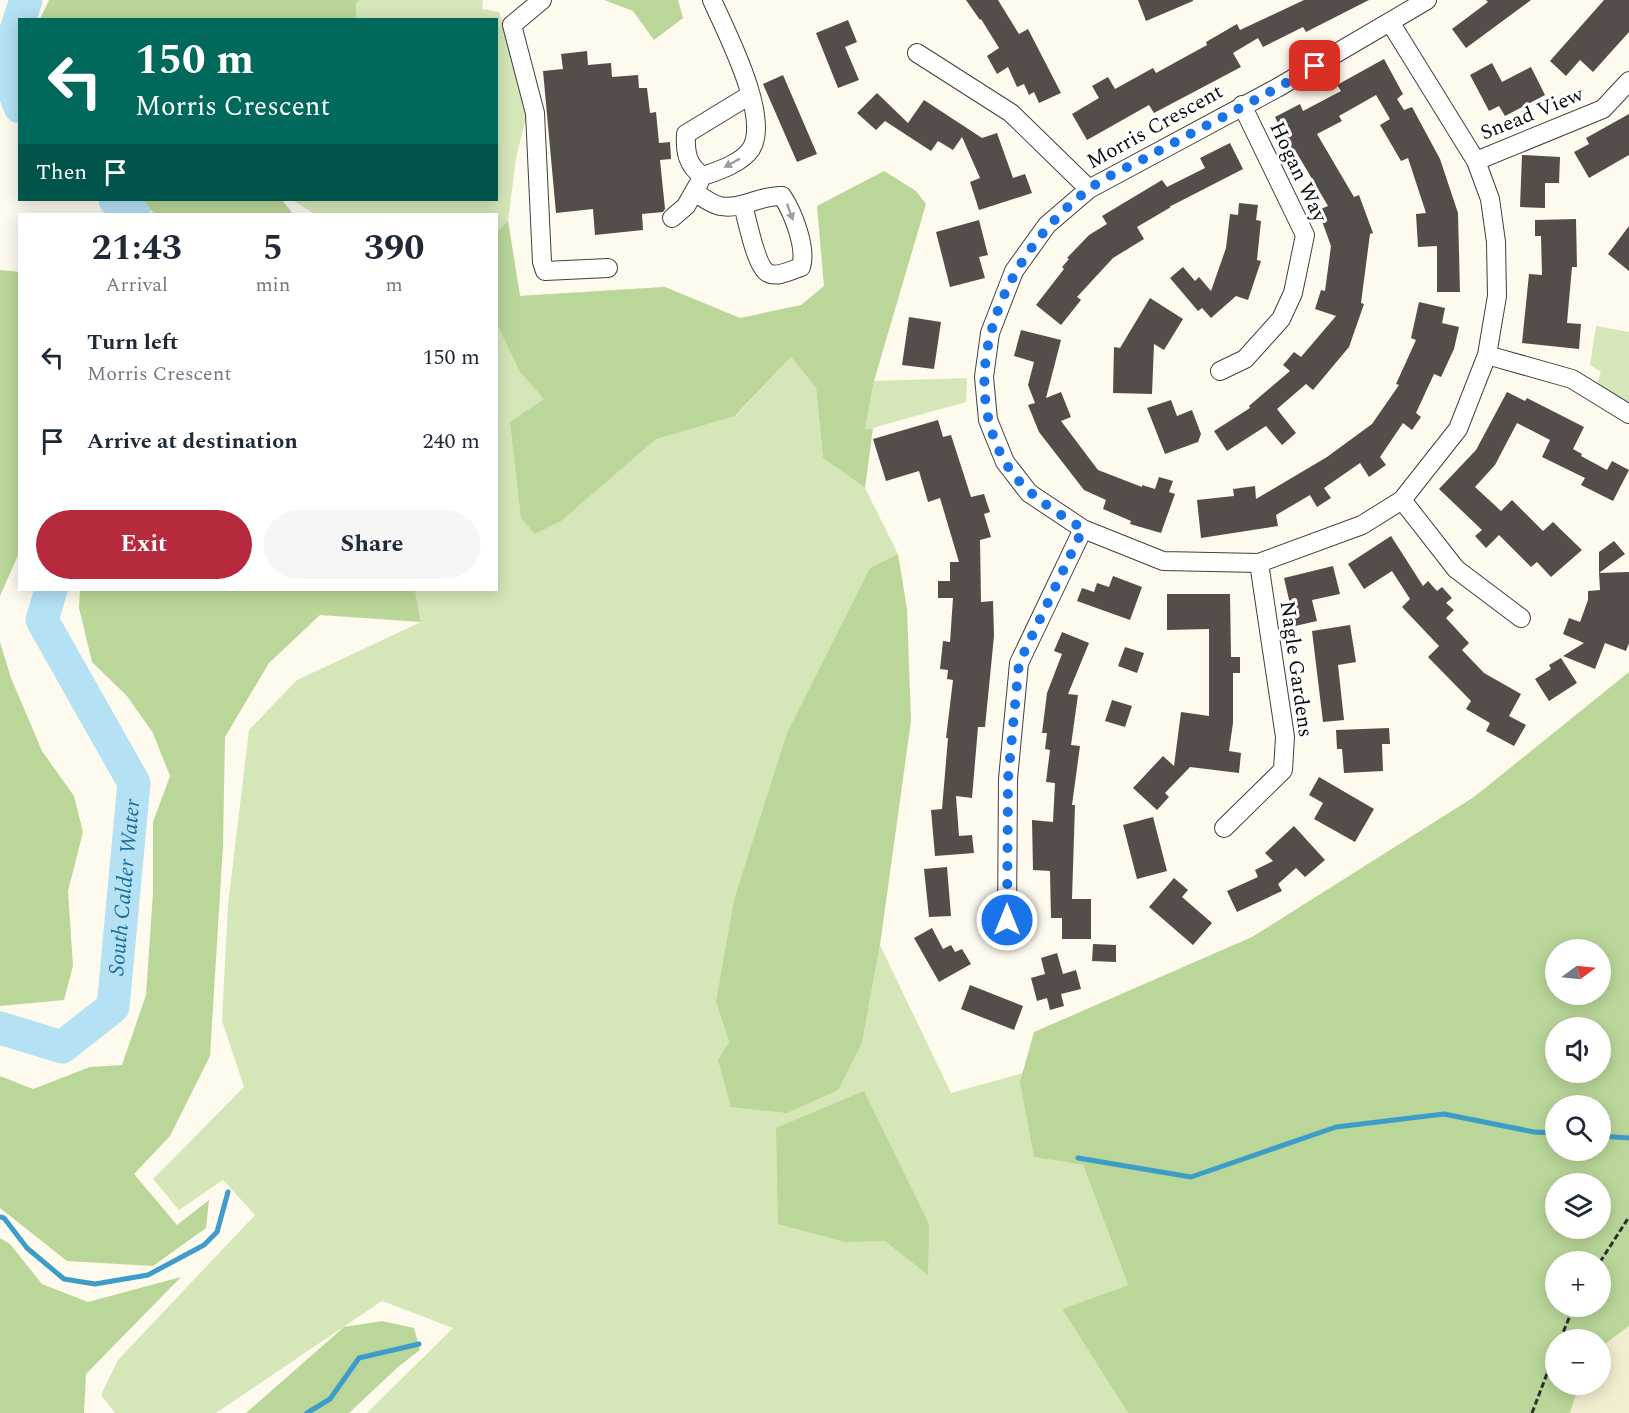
<!DOCTYPE html>
<html lang="en">
<head>
<meta charset="utf-8">
<style>
	:root { --surface:#fff; --page:#f6f6f7; --text:#1f2937; --muted:#747a83; --accent:#b72a3e }
	body { margin:0; font-family:Spectral,serif; background:var(--page); color:var(--text); height:100vh; display:flex; flex-direction:column; font-size:22px; white-space:nowrap }
	* { box-sizing:border-box; margin:0 }
	p { font-size:20px; color:var(--muted) }
	.icon { flex:none; width:33px; height:33px; fill:none; stroke:currentColor; stroke-width:2; stroke-linecap:round; stroke-linejoin:round }
	.map { position:relative; flex:1; overflow:hidden }
	.side { position:absolute; left:18px; top:213px; width:480px; height:378px; display:flex; flex-direction:column; background:var(--surface); border-radius:0px; box-shadow:0 3px 15px #0003 }
	.side>* { flex:none }
	.hud { position:absolute; left:18px; top:18px; width:480px; height:183px; border-radius:0px; box-shadow:0 3px 15px #0003; background:#00695c; color:#fff; overflow:hidden }
	.needle { width:39px; rotate:75deg }
	.fabs { position:absolute; left:1545px; top:939px; display:grid; gap:12px }
	.fabs a { display:grid; place-items:center; width:66px; height:66px; border-radius:50%; background:var(--surface); box-shadow:0 3px 15px #0003; font-size:30px }
	.pin { position:absolute; display:grid; place-items:center; width:51px; height:51px; color:#fff; margin:-26px; border-radius:12px; box-shadow:0 3px 9px #0006 }
	.me { position:absolute; width:66px; margin:-33px; rotate:0deg; stroke-linejoin:round; filter:drop-shadow(0 0 4px #0008) }
	.turn { display:flex; align-items:center; gap:21px; height:126px; padding:0 18px; font-size:27px }
	.turn .icon { width:78px; height:78px; stroke-width:2.5 }
	.turn b { display:block; font-size:42px; line-height:51px }
	.then { display:flex; align-items:center; height:57px; padding:0 18px; background:#0003; gap:12px; font-size:22px }
	.eta { display:flex; justify-content:space-evenly; align-items:center; height:102px; text-align:center }
	.eta b { font-size:36px; font-weight:700; line-height:42px }
	.primary-button { display:flex; gap:12px; margin-top:auto; padding:12px 18px }
	.primary-button a { flex:1; height:69px; border-radius:36px; background:var(--accent); color:#fff; font-size:24px; font-weight:700; line-height:69px; text-align:center }
	.primary-button a+a { background:var(--page); color:var(--text) }
	ul { padding:0; list-style:none }
	li { display:flex; align-items:center; gap:18px; height:84px; padding:0 18px }
	li div { flex:1 }
	li b { display:block; font-size:22px }
	li em { font-style:normal }
	.map>svg:first-child { display:block }
	.farmland { fill:#f3edcf }
	.green { fill:#d5e7b9 }
	.forest { fill:#bad799; fill-rule:evenodd }
	.lines { fill:none; stroke-linecap:round; stroke-linejoin:round }
	.stream { stroke:#3e9dc8; stroke-width:5 }
	.river { stroke:#b4e1f4; stroke-width:33 }
	.building { fill:#554d4a }
	.minor-casing { stroke:#404040; stroke-width:20 }
	.path { stroke:#2f2f2f; stroke-width:3; stroke-dasharray:6 3; stroke-linecap:butt }
	.minor { stroke:#fff; stroke-width:18 }
	.oneway { fill:#9e9e9e }
	.route { stroke:#1a73e8; stroke-width:10; stroke-dasharray:0 18 }
	.labels { text-anchor:middle; dominant-baseline:central; stroke-width:6; stroke-linejoin:round; paint-order:stroke }
	.street-label { font-size:21px; fill:#0d0d0d; stroke:#fff }
	.water-label { font-size:22px; font-style:italic; fill:#1b6e9a; stroke:#fff }
</style>
</head>
<body>
<div class="map">
<svg width="1629" height="1413" viewBox="0 0 1629 1413">
	<rect width="100%" height="100%" fill="#fefaee"/>
	<path class="farmland" d="M1629,1326v87h-59l9,-28 21,-1 1,-37z"/>
	<path class="green" d="M360,0h123l-1,9 17,3 19,63 13,23 -15,60 -8,63 12,75 145,-9 71,129 55,-59 25,31 7,70 42,30 33,66 -28,14 -154,434 13,40 133,1 18,-98 71,148 72,-20 12,84 48,8 45,120 -66,24 66,104h-761l86,-85 -71,-27 -166,112h-101l-14,-18 17,-35 137,-145 -32,-35 -44,30 -26,-31 91,-92 -22,-66 6,-116 21,-175 48,-50 124,-58 -6,-32h81v-376h-181l-21,-13 202,-1v-180l-140,-1v-16z
		M1596,326l33,6v76l-33,-21 5,-15 -11,-7z
		M967,378l-1,24 -101,28 9,-49z"/>
	<path class="forest" d="M49,0h311l-4,3v16h-316z
		M604,0h74l5,18 -29,22 -21,-29z
		M884,171l32,20 10,13 -52,177 -9,49 8,-2 -8,60 -42,-30 -7,-70 -25,-31 -56,59 -79,23 -95,82 -26,13 -14,-16 -11,-96 34,-23 -24,-27 -23,-48v-92l11,-11 12,75 145,-9 75,31 61,-13 23,-19 -7,-80z
		M139,200h143l11,14h-138z
		M0,270l20,2 -1,281 -19,43z
		M898,554l9,55 4,112 -31,224 -18,98 -24,47 -51,23 -56,-6 -13,-47 11,-18 -13,-40 18,-102 53,-167 83,-165z
		M80,590h335l6,32 -101,-7 -51,48 -44,74 -2,109 -13,210 -40,80 -36,38 43,51 32,-25 -3,28 -53,38 -86,-5 -67,-53v-132l33,13 57,-22 32,-2 24,-70 7,-102v-71l17,-46 -17,-43 -26,-37 -35,-34 -13,-54z
		M0,642l11,36 31,73 32,45 9,36 -15,59 5,75 -9,34 -64,6z
		M1629,672v654l-28,21 -1,-7h-44v44l23,1 -9,28h-442l-66,-104 66,-24 -45,-120 -49,-8 -14,-75 14,-50 218,-95 222,-140zM1556,950h44v44h-44zM1556,1028h44v44h-44zM1556,1106h44v44h-44zM1556,1184h44v44h-44zM1556,1262h44v44h-44z
		M864,1091l65,133 -1,51 -43,-34 -40,1 -67,-18 -2,-96z
		M0,1238l10,6 32,40 46,18 93,-25 -95,97 -2,39h-84z
		M382,1321l32,7 6,22 -22,17 -49,46h-103l98,-86z"/>
	<g class="lines">
		<path class="stream" d="M1600,1136l29,2
			M1078,1158l113,19 145,-50 108,-13 90,18 22,1
			M0,1217l4,1 23,30 37,31 31,5 53,-9 56,-30 13,-13 11,-40
			M307,1413l23,-14 29,-41 60,-14"/>
		<g class="river">
			<path d="M20,107l-16,-41 22,-66"/>
			<path d="M115,200l19,14"/>
			<path id="s1" d="M0,1028l62,19 51,-40 21,-224 -92,-163 9,-30"/>
		</g>
	</g>
	<path class="building" d="M966,0h32l21,34 9,-5 33,64 -22,10 -5,-11 -5,3 -5,-11 -7,3 -9,-20 -11,7 -10,-18 12,-8 -18,-29 -1,1z
		M1138,0h55v1l-47,20z
		M1304,0h65l-63,32 -3,-5 -40,20 -5,-9 -25,15 8,14 -87,46 -5,-8 -62,35 -15,-26 27,-16 -7,-12 16,-9 7,12 38,-21 3,5 51,-28 -1,-3 31,-18 3,6z
		M1486,0h45l-65,48 -14,-19 36,-27z
		M1604,0h25v32l-36,40 -13,-12 -14,16 -16,-15z
		M848,20l9,22 -12,5 14,33 -21,8 -22,-55z
		M587,51l1,14 23,-2 1,14 26,-2 1,13h8l3,25 6,-1 3,31 11,-1 1,17 -11,1 5,49 -2,3 -21,2 1,16 -48,5 -2,-26 -37,4 -13,-142 20,-2 -2,-15z
		M1384,59l19,35 -6,5 7,11 8,-3 28,52 18,54 2,79h-23v-46l-19,1 -2,-33 10,-1 -18,-55 -7,3 -21,-36 10,-6 -14,-24 -37,21 3,5 -25,13 37,63 5,-2 14,38 -3,1 -9,69 3,1 -15,43 -36,43 -7,-6 -29,25 19,24 -14,12 -16,-19 -39,25 -13,-20 36,-23 -1,-2 41,-35 -7,-6 11,-13 7,5 35,-41 -21,-7 6,-19 4,1 6,-45 -13,-36 10,-4 -33,-56 -3,2 -17,-35 25,-13 3,7 38,-20 -4,-6z
		M1492,63l10,19 29,-15 14,28 -40,21 -6,-10 -10,5 -19,-36z
		M783,75l34,79 -20,8 -34,-78z
		M877,93l31,30 16,-23 58,38 15,-5 16,45 12,-4 7,19 -53,17 -9,-28 10,-4 -18,-41 -9,13 -15,-9 -7,10 -46,-30 -9,9 -19,-17z
		M1629,114v41l-40,23 -15,-26 15,-8 -3,-6z
		M1230,143l13,26 -74,38h2l-34,20 7,12 -31,19 -36,39 4,3 -20,25 -25,-20 28,-36 -2,-2 7,-8 -2,-1 22,-23 18,-11 -5,-8 60,-36 5,7 38,-19 -5,-10z
		M1522,155l38,2 -1,26h-14v25l-25,-1z
		M1239,203l19,2 -2,15 5,1 -4,39 4,1 -13,39 -12,-4 -25,22 -9,-10 -4,3 -28,-33 13,-11 12,14 4,-4 12,14 15,-43 4,-34 8,1z
		M1576,219l1,48h-5l-5,56 14,1 -2,25 -57,-6 7,-69 13,1 -1,-39h-6v-16z
		M979,220l9,35 -9,2 6,21 -35,9 -14,-55z
		M1629,226v45l-21,-17z
		M1150,298l33,21 -19,31 -10,-6 -2,50 -39,-1 1,-46 6,1z
		M1419,302l26,6 -3,15 17,4 -5,22 -13,28 -7,-3 -18,39 5,4 -9,13 -9,-7 -23,34 6,8 -17,12 -9,-14 -36,25 7,10 -14,9 -7,-12 -34,20 2,11 -77,12 -4,-38 37,-4 -1,-7 22,-3 1,13 71,-42 45,-33 27,-39 -3,-1 20,-44 -5,-2z
		M909,317l32,5 -7,47 -32,-4z
		M1021,330l40,10 -15,58 15,-6 10,25 -10,4 37,49 44,17v-2l13,4 4,-12 14,4 -4,11 6,2 -14,39 -31,-9 1,-3 -28,-12 3,-9 -22,-10 -45,-58 -11,-27 7,-2 -7,-18 6,-23 -20,-6z
		M1507,392l18,9 2,-3 57,29 -11,22 9,5 -1,2 26,14 5,-9 17,9 -16,31 -32,-16 4,-7 -43,-21 8,-17 -33,-17 -22,42 -20,22 26,24 11,-11 31,31 10,-9 29,28 -31,27 -14,-15 -6,5 -32,-32 -13,13 -11,-12 7,-6 -43,-41 37,-39z
		M1171,400l6,16 15,-6 9,24 -3,8 -33,12 -18,-46z
		M938,420l5,17 8,-2 20,62 13,-3 6,18 -6,2 7,23 -11,3 1,62 12,-1 1,35 -9,91h-7l-6,71 -16,-2 3,40 13,-1 2,18 -39,3 -4,-46 11,-1 6,-71h-2l7,-58 -6,-1 1,-9 -8,-1 3,-28 7,1 3,-44h-15v-17h12v-19h9l-19,-64 -12,4 -9,-31 -33,10 -13,-42z
		M1391,536l32,50 5,-5 9,10 5,-4 10,11 -6,5 8,7 -8,8 23,25 -7,7 22,23 37,21 -12,22 17,9 -12,21 -28,-15 4,-8 -24,-14 5,-8 -43,-44 11,-11 -37,-39 8,-8 -18,-28 -28,18 -16,-25z
		M1614,541l11,13 -26,19v-21z
		M1333,566l7,28 -28,6 5,21 -22,5 -11,-48z
		M1629,572v71l-3,8 -21,-8 -10,26 -32,-13 21,-13 -21,-9 6,-16 11,4 8,-22v-9l12,-1 -1,-17z
		M1113,576l29,11 -12,33 -53,-19 5,-13 12,4 3,-9 12,4z
		M1167,594h63l1,63h9v16h-7v50l-4,28 12,2 -2,20 -49,-6 -25,26 4,4 -12,13 -24,-22 30,-32 11,10 7,-54 28,4v-87l-42,1z
		M1350,625l6,37 -18,3 6,55 -21,2 -11,-91z
		M1062,632l27,11 -21,51 10,1 -7,50 9,1 -8,59h3l-3,94h19v40h-29v-21h-11l-1,-47 -17,-1 -1,-50 21,2 2,-39 -9,-1 4,-32 -5,-1 2,-16h-5l5,-40 15,-39 -8,-3z
		M1125,647l19,6 -7,20 -19,-7z
		M1561,658l16,25 -28,18 -14,-22 16,-10 -2,-4z
		M1112,700l20,6 -7,21 -20,-6z
		M1389,728l1,16h-8l1,27 -39,2 -2,-24h-5l-1,-19z
		M1319,777l55,32 -19,33 -41,-23 9,-16 -14,-8z
		M1153,817l14,54 -30,8 -14,-54z
		M1294,826l31,34 -20,17 -9,-9 -18,16 4,7 -45,21 -10,-21 31,-14 -3,-7 18,-9 -8,-8z
		M947,867l4,49 -22,1 -5,-48z
		M1174,878l14,12 -6,7 30,26 -19,22 -44,-38z
		M932,928l11,21 8,-4 4,7 7,-3 9,15 -32,18 -25,-44z
		M1093,944l23,1v17l-24,-1z
		M1057,953l6,21 13,-4 5,19 -20,5 3,12 -14,4 -3,-12 -10,3 -6,-23 14,-4 -4,-16z
		M970,985l53,21 -9,24 -53,-21z"/>
	<g class="lines">
		<g class="minor-casing">
			<path id="minor" d="M542,0l-30,25 23,88 7,149 3,9 63,-3
				M712,0c14,32 59,117 39,149 -9,14 -33,22 -48,27 -16,-10 -18,-25 -17,-42l64,-39
				M1390,22l86,139 14,38 6,43 1,54 -10,59 -29,74 -56,71 -40,25 -103,38 -96,-2 -80,-32 -54,-36 -24,-31 -17,-42 -4,-43 6,-44 24,-62 33,-46 42,-36 188,-101 150,-88
				M917,53l94,60 78,76
				M1476,161l127,-52 26,-28
				M694,192c7,4 17,12 26,14 22,4 40,-11 62,-10 11,16 25,52 19,71 -9,3 -24,11 -33,6 -12,-6 -21,-54 -25,-68
				M672,218l14,-12 13,-23
				M1487,355l85,24 57,35
				M1220,371l25,-12 36,-40 12,-26 12,-58 -63,-130
				M1402,500l54,69 65,49
				M1224,828l59,-58 2,-33 -26,-174
				M1007,920l1,-141 11,-116 64,-134"/>
		</g>
		<path class="path" d="M1600,1262l29,-45
			M1560,1340l14,-34
			M1532,1413l24,-63"/>
		<use href="#minor" class="minor"/>
	</g>
	<defs><path id="oneway-solid" d="M-6-.8H1V-3.2L6.5 0L1 3.2V.8H-6Z" transform="scale(1.5)"/></defs>
	<g class="oneway">
		<use href="#oneway-solid" transform="translate(732 163) rotate(151)"/>
		<use href="#oneway-solid" transform="translate(790 212) rotate(70)"/>
	</g>
	<g class="lines">
		<path class="route" d="M1007,920l1,-141 11,-116 64,-134c-29,-19 -60,-36 -78,-67 -53,-94 4,-213 83,-272 18,-14 43,-24 63,-35 55,-30 111,-57 164,-89"/>
	</g>
	<g class="labels">
		<g class="street-label">
			<text transform="translate(1532 114) rotate(-22)">Snead View</text>
			<text transform="translate(1155 127) rotate(-29)">Morris Crescent</text>
			<text transform="translate(1298 172) rotate(65)">Hogan Way</text>
			<text transform="translate(1296 669) rotate(82)">Nagle Gardens</text>
		</g>
		<g class="water-label">
			<text stroke="none"><textPath href="#s1" startOffset="250">South Calder Water</textPath></text>
		</g>
	</g>
</svg>
<div class="fabs">
<a><svg class="needle" viewBox="-14 -14 28 28"><path d="M0-13l5 13h-10z" fill="#e53935"/><path d="M0 13l5-13h-10z" fill="#747a83"/></svg></a>
<a><svg class="icon" aria-label="sound" viewBox="0 0 24 24"><path d="M4 9h4l5-4v14l-5-4H4zM17 9q2 3 0 6"/></svg></a>
<a><svg class="icon" aria-label="search" viewBox="0 0 24 24"><circle cx="10" cy="10" r="6"/><path d="M15 15l6 6"/></svg></a>
<a><svg class="icon" aria-label="layers" viewBox="0 0 24 24"><path d="M12 4l9 5-9 5-9-5zM3 14l9 5 9-5"/></svg></a>
<a>+</a>
<a>−</a>
</div>
<div class="pin" style="left:1315px;top:66px;background:#d93025"><svg class="icon" aria-label="arrive" viewBox="0 0 24 24"><path d="M6 21V4h12l-3 4 3 4H6"/></svg></div>
<svg class="me" style="left:1007px;top:920px" viewBox="-20 -20 40 40"><circle r="17" fill="#1a73e8" stroke="#fff" stroke-width="3"/><path d="M0-11L8 9 0 5-8 9z" fill="#fff"/></svg>
<div class="hud">
<div class="turn"><svg class="icon" aria-label="left" viewBox="0 0 24 24"><path d="M17 20v-9H6M10 6l-5 5 5 5"/></svg><div><b>150 m</b>Morris Crescent</div></div>
<div class="then">Then<svg class="icon" aria-label="arrive" viewBox="0 0 24 24"><path d="M6 21V4h12l-3 4 3 4H6"/></svg></div>
</div>
<section class="side">
<div class="eta">
<div><b>21:43</b><p>Arrival</p></div>
<div><b>5</b><p>min</p></div>
<div><b>390</b><p>m</p></div>
</div>
<ul>
<li><svg class="icon" aria-label="left" viewBox="0 0 24 24"><path d="M17 20v-9H6M10 6l-5 5 5 5"/></svg><div><b>Turn left</b><p>Morris Crescent</p></div><em>150 m</em></li>
<li><svg class="icon" aria-label="arrive" viewBox="0 0 24 24"><path d="M6 21V4h12l-3 4 3 4H6"/></svg><div><b>Arrive at destination</b></div><em>240 m</em></li>
</ul>
<div class="primary-button"><a>Exit</a><a>Share</a></div>
</section>
</div>
</body>
</html>
